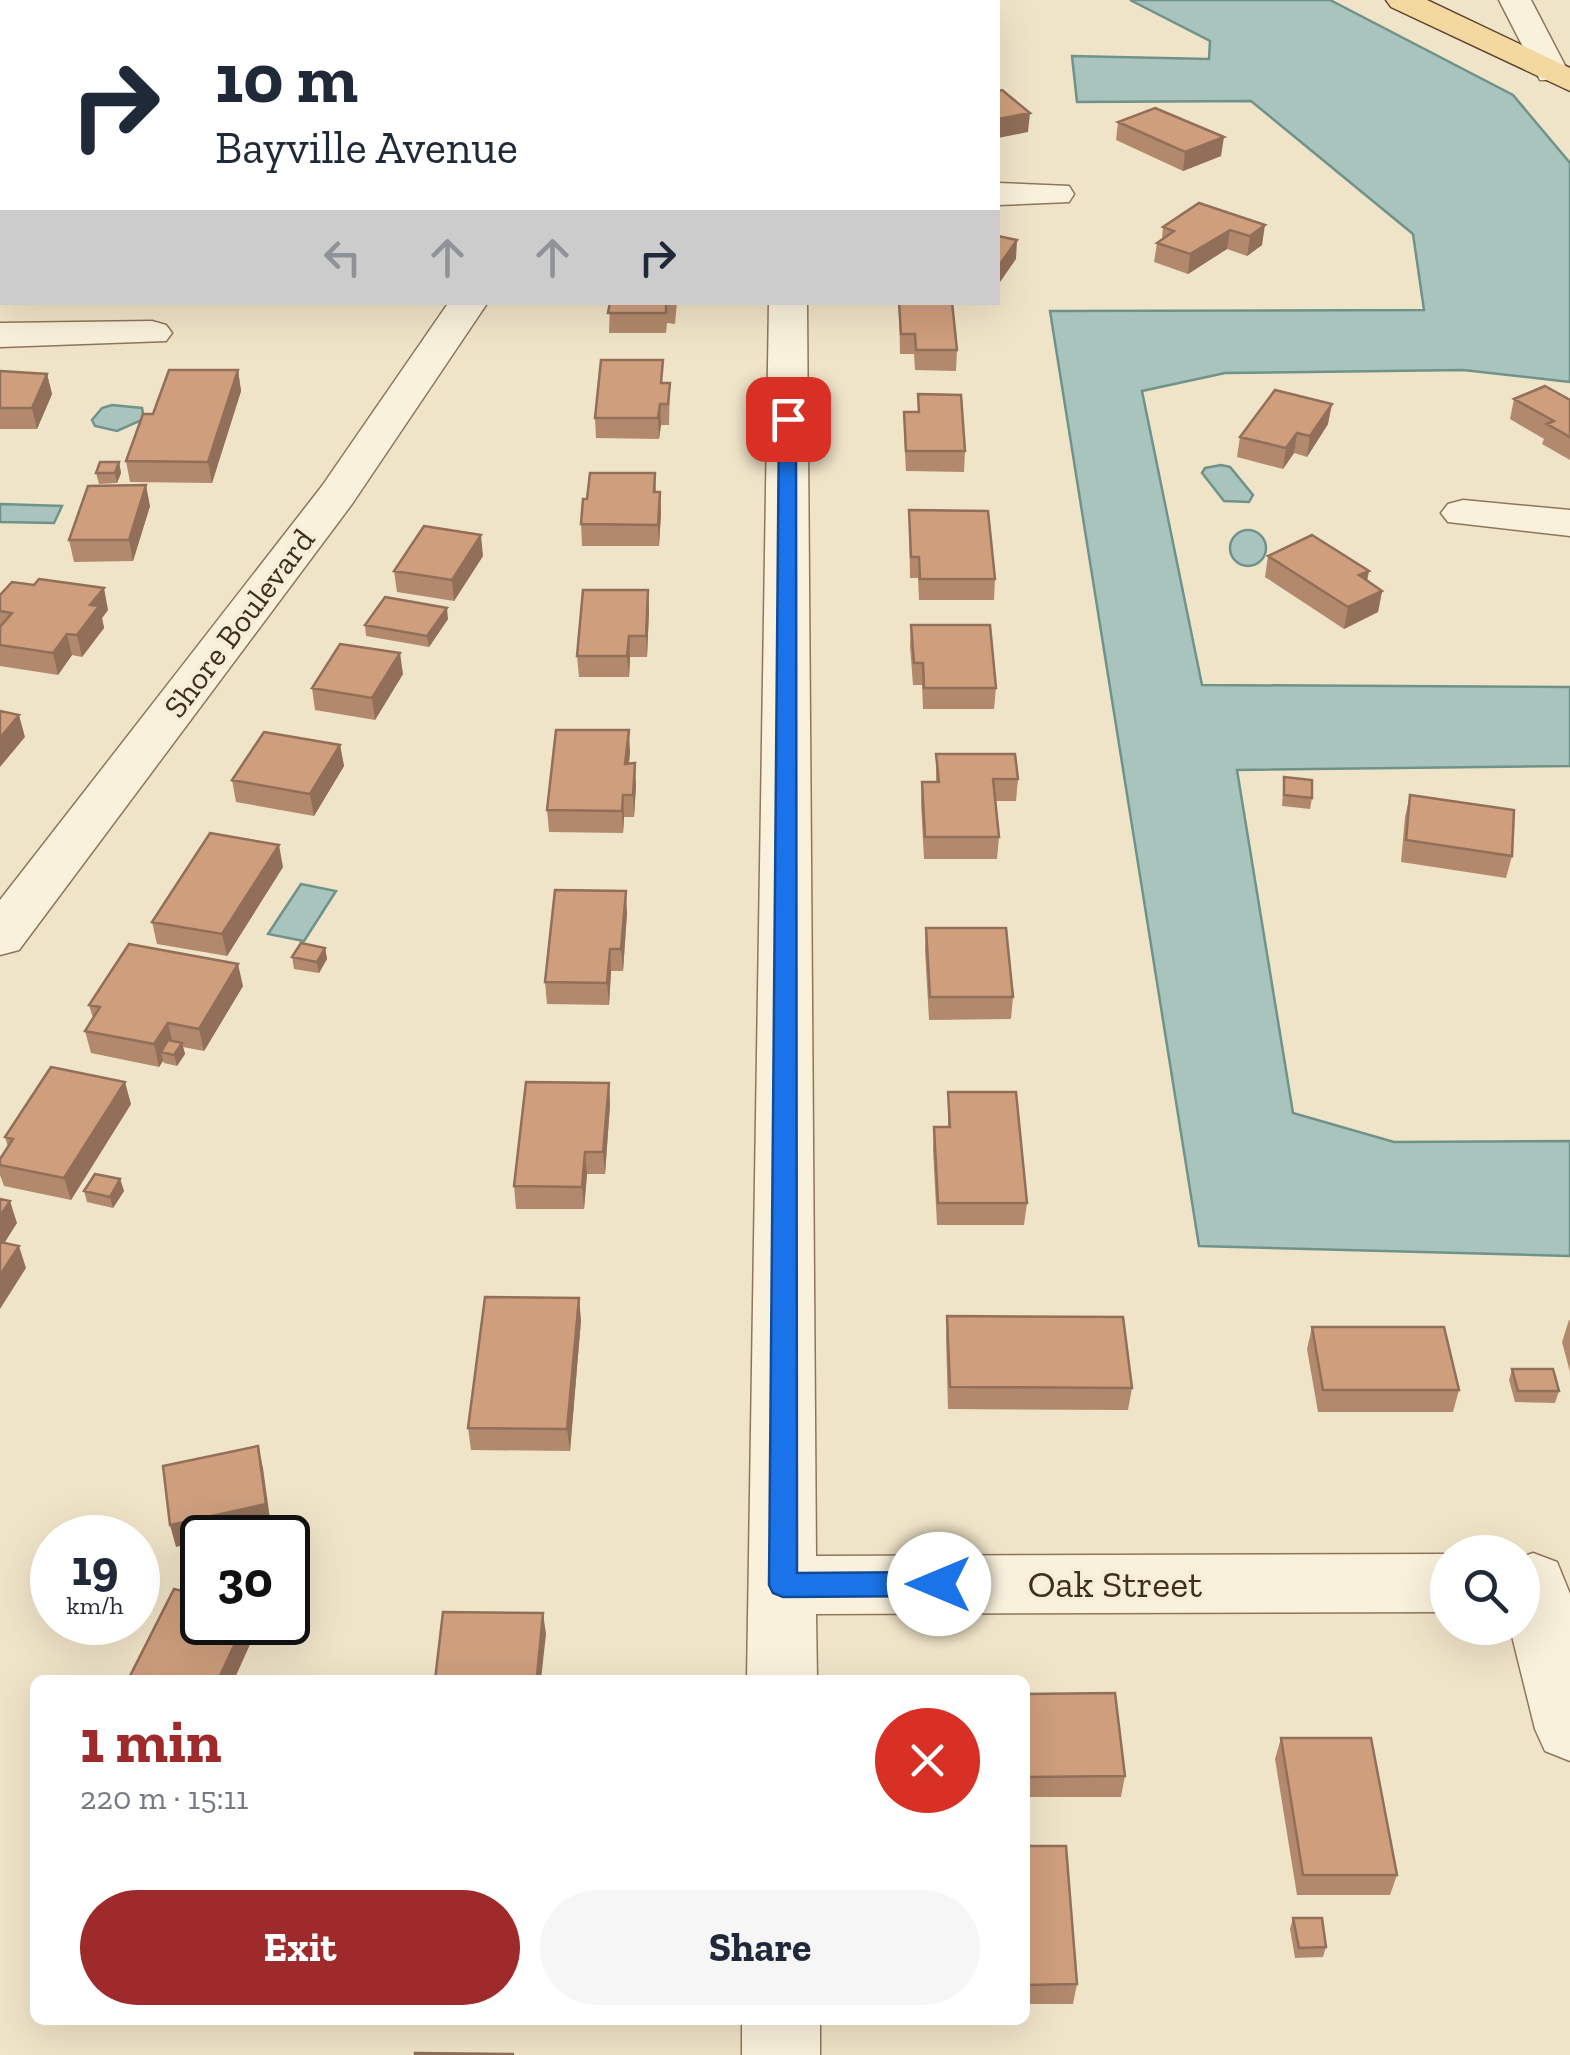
<!DOCTYPE html>
<html lang="en">
<head>
<meta charset="utf-8">
<style>
	:root { --surface:#fff; --page:#f6f6f7; --text:#1f2937; --muted:#747a83; --accent:#9e2a2b }
	body { margin:0; font-family:"Zilla Slab",serif; background:var(--page); color:var(--text); height:100vh; display:flex; flex-direction:column; font-size:38px; white-space:nowrap }
	* { box-sizing:border-box; margin:0 }
	p { font-size:32px; color:var(--muted) }
	.icon { flex:none; width:55px; height:55px; fill:none; stroke:currentColor; stroke-width:2; stroke-linecap:round; stroke-linejoin:round }
	.map { position:relative; flex:1; overflow:hidden }
	.details { position:absolute; left:30px; top:1675px; width:1000px; height:350px; display:flex; flex-direction:column; background:var(--surface); border-radius:15px; box-shadow:0 10px 40px #0002 }
	.details>* { flex:none }
	.banner { position:absolute; left:0px; top:0px; width:1000px; height:305px; box-shadow:0 10px 40px #0002; background:#fff; color:var(--text); overflow:hidden }
	.fabs { position:absolute; left:1430px; top:1535px; display:grid; gap:20px }
	.fabs a { display:grid; place-items:center; width:110px; height:110px; border-radius:50%; background:var(--surface); box-shadow:0 10px 40px #0002; font-size:50px }
	.speed { position:absolute; left:30px; top:1515px; display:flex; gap:20px; font-size:50px; font-weight:700; text-align:center }
	.speed>* { display:grid; place-content:center; width:130px; height:130px; border-radius:50%; background:var(--surface); box-shadow:0 10px 40px #0002; line-height:1 }
	.speed small { font-size:25px; font-weight:400 }
	.speed .limit { border:5px solid #111; border-radius:15px; background:#fff; color:#111 }
	.pin { position:absolute; display:grid; place-items:center; width:85px; height:85px; color:#fff; margin:-42px; border-radius:20px; box-shadow:0 5px 15px #0006 }
	.me { position:absolute; width:110px; margin:-55px; rotate:270deg; stroke-linejoin:round; filter:drop-shadow(0 0 8px #0008) }
	.turn { display:flex; align-items:center; gap:35px; height:210px; padding:0 50px; font-size:45px }
	.turn .icon { width:130px; height:130px; stroke-width:2.5 }
	.turn b { display:block; font-size:70px; line-height:85px }
	.lanes { display:flex; align-items:center; height:95px; padding:0 50px; background:#0003; justify-content:center; gap:50px; direction:ltr }
	.lanes .off { opacity:.35 }
	.round { display:grid; place-items:center; flex:none; width:105px; height:105px; border-radius:52px; background:var(--page) }
	.head { display:flex; align-items:center; justify-content:space-between; height:170px; padding:0 50px }
	h1 { font-size:60px; font-weight:700; line-height:75px; color:var(--accent) }
	.primary-button { display:flex; gap:20px; margin-top:auto; padding:20px 50px }
	.primary-button a { flex:1; height:115px; border-radius:60px; background:var(--accent); color:#fff; font-size:40px; font-weight:700; line-height:115px; text-align:center }
	.primary-button a+a { background:var(--page); color:var(--text) }
	.map>svg:first-child { display:block }
	.water { fill:#a9c4bc; stroke:#6f938a; stroke-width:2.5 }
	.lines { fill:none; stroke-linecap:round; stroke-linejoin:round }
	.minor-casing { stroke:#8d765c; stroke-width:3 }
	.major-casing { stroke:#5b4430; stroke-width:3 }
	.minor { fill:#faf1dc; fill-rule:evenodd }
	.major { fill:#f3d9a0; fill-rule:evenodd }
	.wall { fill:#b2896c }
	.shaded-wall { fill:#916f58 }
	.building { fill:#cf9f7d; stroke:#916f58; stroke-width:2.5 }
	.route { fill:#1a73e8; stroke:#114b97; stroke-width:2.5 }
	.labels { text-anchor:middle; dominant-baseline:central; stroke-width:8; stroke-linejoin:round; paint-order:stroke }
	.street-label { font-size:32px; fill:#3d2e20; stroke:#f7eed8 }
	.near-street-label { font-size:38px; fill:#3d2e20; stroke:#f7eed8 }
</style>
</head>
<body>
<div class="map">
<svg width="1570" height="2055" viewBox="0 0 1570 2055">
	<rect width="100%" height="100%" fill="#f0e4c8"/>
	<path class="water" d="M1130,0h200l183,95 57,68v219l-107,-12 -238,3 -83,18 60,294 368,2v79l-333,4 56,343 101,29 176,-1v115l-371,-10 -149,-935 374,-1 -11,-76 -162,-133 -174,1 -5,-46 137,3 1,-18z
		M112,405l30,3 2,11 -27,12 -22,-5 -3,-6 10,-12z
		M1221,465l9,2 23,28 -4,7 -25,-1 -22,-28 3,-5z
		M0,504l62,2 -8,17 -54,-1z
		M1230 548a18 18 0 1 1 36 0a18 18 0 1 1-36 0Z
		M301,884l35,7 -32,50 -36,-7z"/>
	<g class="lines">
		<g class="minor-casing">
			<path id="minor" d="M774,0h32v2h-31z
				M1499,0h32l38,73 -5,7h-24z
				M0,130h2v20h-2z
				M998,183l71,3 5,8 -5,8 -71,3z
				M449,302h39l-136,202 -333,446 -19,5v-55l322,-414z
				M769,302h38l9,1254 632,-2v58l-632,2 1,66h-70z
				M152,321l14,4 6,8 -6,8 -166,6v-24z
				M1463,500l107,10v26l-122,-14 -7,-9 7,-9z
				M1533,1553l24,9 13,32v167l-25,-10 -10,-22 -25,-101h12v-71z
				M742,2020h78v35h-78z"/>
		</g>
		<g class="major-casing">
			<path id="major" d="M1386,0h41l143,68v23l-179,-84z"/>
		</g>
		<use href="#minor" class="minor"/>
		<use href="#major" class="major"/>
	</g>
	<path class="wall" d="M896,0h58v2h-58z
		M0,52h2v49h-2z
		M1118,122l103,34 -38,15 -67,-31z
		M1199,203l63,42 -15,11 -20,-7 -39,25 -34,-12 3,-19 5,-4 1,-12z
		M610,302h67l-2,22 -8,-1 -1,10h-57z
		M899,302l58,48 -1,21 -41,-1 -1,-16h-14z
		M238,370l3,21 -29,92 -82,-1 -4,-21z
		M0,371l47,3 5,20 -15,35h-37z
		M664,383h6l-1,42h-8l-2,14 -63,-1 -1,-20z
		M918,394l47,57 -1,21 -58,-1 -2,-38v-21h14z
		M1514,399l56,1v60l-28,-16 2,-5 -34,-20z
		M1328,424l-21,33 -13,-4 -11,16 -46,-12 3,-20z
		M119,462l2,11 -4,10 -18,1 -3,-11z
		M655,473l1,19h4l1,21 -2,33h-77l-1,-22 6,-25z
		M150,506l-17,55 -59,1 -5,-22z
		M909,510l86,69 -1,21h-75l-1,-22h-8z
		M483,556l-29,45 -57,-9 -3,-21z
		M1268,556l99,25 15,10 -4,21 -34,17 -79,-52z
		M648,590l1,21 -2,46h-17l-1,20h-50l-2,-21z
		M0,595l108,15 -6,8 2,10 -22,29 -10,-2 -14,20 -58,-9z
		M448,619l-19,28 -63,-11 -1,-11z
		M911,625l85,63 -2,21h-71l-1,-24h-9l-3,-39z
		M403,674l-28,46 -60,-10 -3,-22z
		M340,745l4,21 -30,50 -78,-14 -4,-22z
		M630,752l-1,11 7,22 -2,32h-10l-1,16 -74,-1 -2,-22z
		M936,754l82,25 -2,22h-21l4,36 -2,22h-73l-3,-55 1,-22h14z
		M1284,777l28,21 -2,11 -28,-3z
		M1410,795l102,61 -6,22 -105,-16 4,-45z
		M283,867l-56,89 -70,-12 -5,-22z
		M627,913l-4,58h-12l-2,34 -62,-1 -2,-22z
		M926,928l87,69 -2,22 -82,1 -4,-70z
		M325,948l2,11 -8,14 -25,-4 -2,-12z
		M243,986l-39,65 -21,-4 2,7 -8,12 -13,-3 -1,-2 -4,6 -68,-14 -6,-22 8,-13 -4,-13z
		M609,1083l1,22 -5,69h-18l-3,35h-68l-2,-23z
		M948,1092l79,111 -3,22h-87l-4,-76 1,-22h14z
		M131,1104l-60,96 -67,-14 -4,-11v-16l8,-12 -3,-10z
		M120,1179l4,12 -11,17 -26,-6 -3,-11z
		M947,1316l185,72 -4,22 -180,-1 -2,-71z
		M581,1320l-11,131 -99,-1 -3,-22z
		M1569,1320h1v52l-8,-30z
		M1312,1327l147,63 -6,22h-135l-11,-63z
		M1512,1369l47,22 -4,12 -40,-1 -6,-22z
		M1025,1694l100,82 -4,21h-96z
		M1281,1738l116,137 -7,20h-93l-22,-136z
		M1025,1846l52,138 -4,20h-48z
		M1293,1918l33,29 -3,10 -28,1 -5,-29z"/>
	<path class="shaded-wall" d="M1030,113l-2,19 -30,6v-19z
		M1224,137l-3,19 -38,15 2,-19z
		M1265,225l-3,20 -15,11 3,-20z
		M1230,230l-3,19 -39,25 2,-20z
		M1017,240l-1,19 -18,26v-18z
		M238,370l3,21 -29,92 -4,-21z
		M47,374l5,20 -15,35 -5,-21z
		M660,404l1,21 -2,14 -1,-21z
		M1332,404l-4,20 -21,33 3,-21z
		M1297,433l-3,20 -11,16 3,-21z
		M119,462l2,11 -4,10 -2,-10z
		M146,485l4,21 -17,55 -4,-21z
		M660,492l1,21 -2,33 -1,-21z
		M481,535l2,21 -29,45 -2,-21z
		M1369,571l-4,21 -6,-17z
		M104,588l4,22 -6,8 2,10 -22,29 -5,-22 13,-30z
		M648,590l1,21 -2,46 -1,-21z
		M1382,591l-4,21 -34,17 4,-22z
		M447,608l1,11 -19,28 -2,-11z
		M67,634l5,21 -14,20 -5,-22z
		M629,636l1,21 -1,20 -2,-21z
		M400,653l3,21 -28,46 -3,-22z
		M19,715l6,22 -25,30v-29z
		M629,730l1,22 -3,33 -2,-21z
		M340,745l4,21 -30,50 -4,-22z
		M635,763l1,22 -2,32 -1,-22z
		M623,795l1,22 -1,16 -1,-22z
		M279,845l4,22 -56,89 -5,-22z
		M626,891l1,22 -4,58 -2,-22z
		M325,948l2,11 -8,14 -2,-11z
		M610,949l1,22 -2,34 -2,-22z
		M238,964l5,22 -39,65 -5,-22z
		M168,1023l5,22 -12,7 2,9 -4,6 -5,-23z
		M182,1043l3,11 -8,12 -3,-11z
		M125,1082l6,22 -60,96 -7,-22z
		M609,1083l1,22 -5,69 -2,-22z
		M585,1152l2,22 -3,35 -2,-22z
		M120,1179l4,12 -11,17 -3,-11z
		M10,1201l7,22 -17,27v-34z
		M19,1246l7,22 -26,41v-34z
		M579,1298l2,22 -11,131 -3,-22z
		M258,1446l5,22 8,58 -53,12h-16v3l-26,6 -6,-22z
		M543,1613l3,21 -5,46h-4z
		M245,1622h11l1,7 -23,51h-16z"/>
	<path class="building" d="M128,0h52l-1,2h-53z
		M0,52h2v31h-2z
		M1002,90l28,23 -32,6v-28z
		M1155,108l69,29 -39,15 -67,-30z
		M1199,203l66,22 -15,11 -20,-6 -40,24 -33,-11 17,-12 -11,-4z
		M998,236l19,4 -19,27z
		M610,302h64l-8,1v10h-58z
		M899,302h53l5,48h-41l-1,-16h-14z
		M601,360h62l-2,23h9l-2,21h-8l-2,14h-63z
		M169,370h69l-30,92 -82,-1 17,-47h10z
		M0,371l47,3 -15,34h-32z
		M1545,386l25,14v37l-23,-13 7,-3 -40,-22z
		M1275,390l57,14 -22,32 -13,-3 -11,15 -46,-11z
		M918,394l43,1 4,56h-59l-2,-39h15z
		M100,462h19l-4,11h-19z
		M590,473h65l-1,19h6l-2,33 -77,-1 2,-25h4z
		M146,485l-17,55h-60l19,-54z
		M909,510l79,1 7,68h-75l-1,-22h-8z
		M424,526l57,9 -29,45 -58,-9z
		M1312,535l57,36 -10,4 23,16 -34,16 -80,-51z
		M39,579l65,9 -14,17 9,1 -22,29 -10,-1 -14,19 -53,-8v-18l12,-14 -12,-2v-16l12,-13 22,3z
		M583,590h65l-2,46h-17l-2,20h-50z
		M385,597l62,11 -20,28 -62,-11z
		M911,625h79l6,63h-72l-1,-25h-9z
		M340,644l60,9 -28,45 -60,-10z
		M0,711l19,4 -19,23z
		M556,730h73l-4,34 10,-1 -2,32h-10l-1,16 -75,-1z
		M264,732l76,13 -30,49 -78,-14z
		M936,754h79l3,25h-25l6,58h-74l-3,-55h17z
		M1284,777l28,3v18l-28,-3z
		M1410,795l104,15 -2,46 -106,-16z
		M210,833l69,12 -57,89 -70,-12z
		M555,890l71,1 -5,58h-11l-3,34 -62,-1z
		M926,928h80l7,69h-83z
		M301,943l24,5 -8,14 -25,-5z
		M129,944l109,20 -39,65 -31,-6 -14,21 -69,-13 15,-24 -11,-2z
		M168,1040l14,3 -8,12 -13,-3z
		M51,1067l74,15 -61,96 -64,-13v-6l13,-20 -8,-2z
		M526,1082l83,1 -6,69h-18l-3,35 -68,-1z
		M948,1092h68l11,111h-89l-4,-76h16z
		M95,1174l25,5 -10,18 -26,-6z
		M0,1199l10,2 -10,15z
		M0,1242l19,4 -19,29z
		M485,1297l94,1 -12,131 -99,-1z
		M947,1316l176,1 9,71 -182,-1z
		M1312,1327h132l15,63h-136z
		M1512,1369h41l6,22h-41z
		M258,1446l8,58 -96,21 -7,-59z
		M174,1589l28,7v26h43l-27,58h-90z
		M443,1612l100,1 -6,63 28,1v3h-130z
		M1115,1693l10,83 -100,1v-83z
		M1281,1738h90l26,137h-94z
		M1025,1846h41l11,138 -52,1z
		M1293,1918h29l4,29 -27,1z
		M415,2053l99,1 -99,1z"/>
	<path class="route" d="M788,414l8,5 1,1154 142,-1 10,4 4,8 -4,9 -10,3 -156,1 -10,-4 -4,-8 10,-1166z"/>
	<g class="labels">
		<g class="street-label">
			<text transform="translate(239 623) rotate(-53)">Shore Boulevard</text>
		</g>
		<g class="near-street-label">
			<text x="1115" y="1584">Oak Street</text>
		</g>
	</g>
</svg>
<div class="fabs">
<a><svg class="icon" aria-label="search" viewBox="0 0 24 24"><circle cx="10" cy="10" r="6"/><path d="M15 15l6 6"/></svg></a>
</div>
<div class="speed"><div>19<small>km/h</small></div><div class="limit">30</div></div>
<div class="pin" style="left:788px;top:419px;background:#d93025"><svg class="icon" aria-label="arrive" viewBox="0 0 24 24"><path d="M6 21V4h12l-3 4 3 4H6"/></svg></div>
<svg class="me" style="left:939px;top:1584px" viewBox="-20 -20 40 40"><circle r="19" fill="#fff"/><path d="M0-13L10 11 0 6-10 11z" fill="#1a73e8"/></svg>
<div class="banner">
<div class="turn"><svg class="icon" aria-label="right" viewBox="0 0 24 24"><path d="M7 20v-9h11M14 6l5 5-5 5"/></svg><div><b>10 m</b>Bayville Avenue</div></div>
<div class="lanes"><svg class="icon off" aria-label="left" viewBox="0 0 24 24"><path d="M17 20v-9H6M10 6l-5 5 5 5"/></svg><svg class="icon off" aria-label="ahead" viewBox="0 0 24 24"><path d="M12 20V5M6 11l6-6 6 6"/></svg><svg class="icon off" aria-label="ahead" viewBox="0 0 24 24"><path d="M12 20V5M6 11l6-6 6 6"/></svg><svg class="icon" aria-label="right" viewBox="0 0 24 24"><path d="M7 20v-9h11M14 6l5 5-5 5"/></svg></div>
</div>
<section class="details">
<div class="head"><div><h1>1 min</h1><p>220 m · 15:11</p></div><a class="round" style="background:#d93025;color:#fff"><svg class="icon" aria-label="close" viewBox="0 0 24 24"><path d="M6 6l12 12M18 6L6 18"/></svg></a></div>
<div class="primary-button"><a>Exit</a><a>Share</a></div>
</section>
</div>
</body>
</html>
